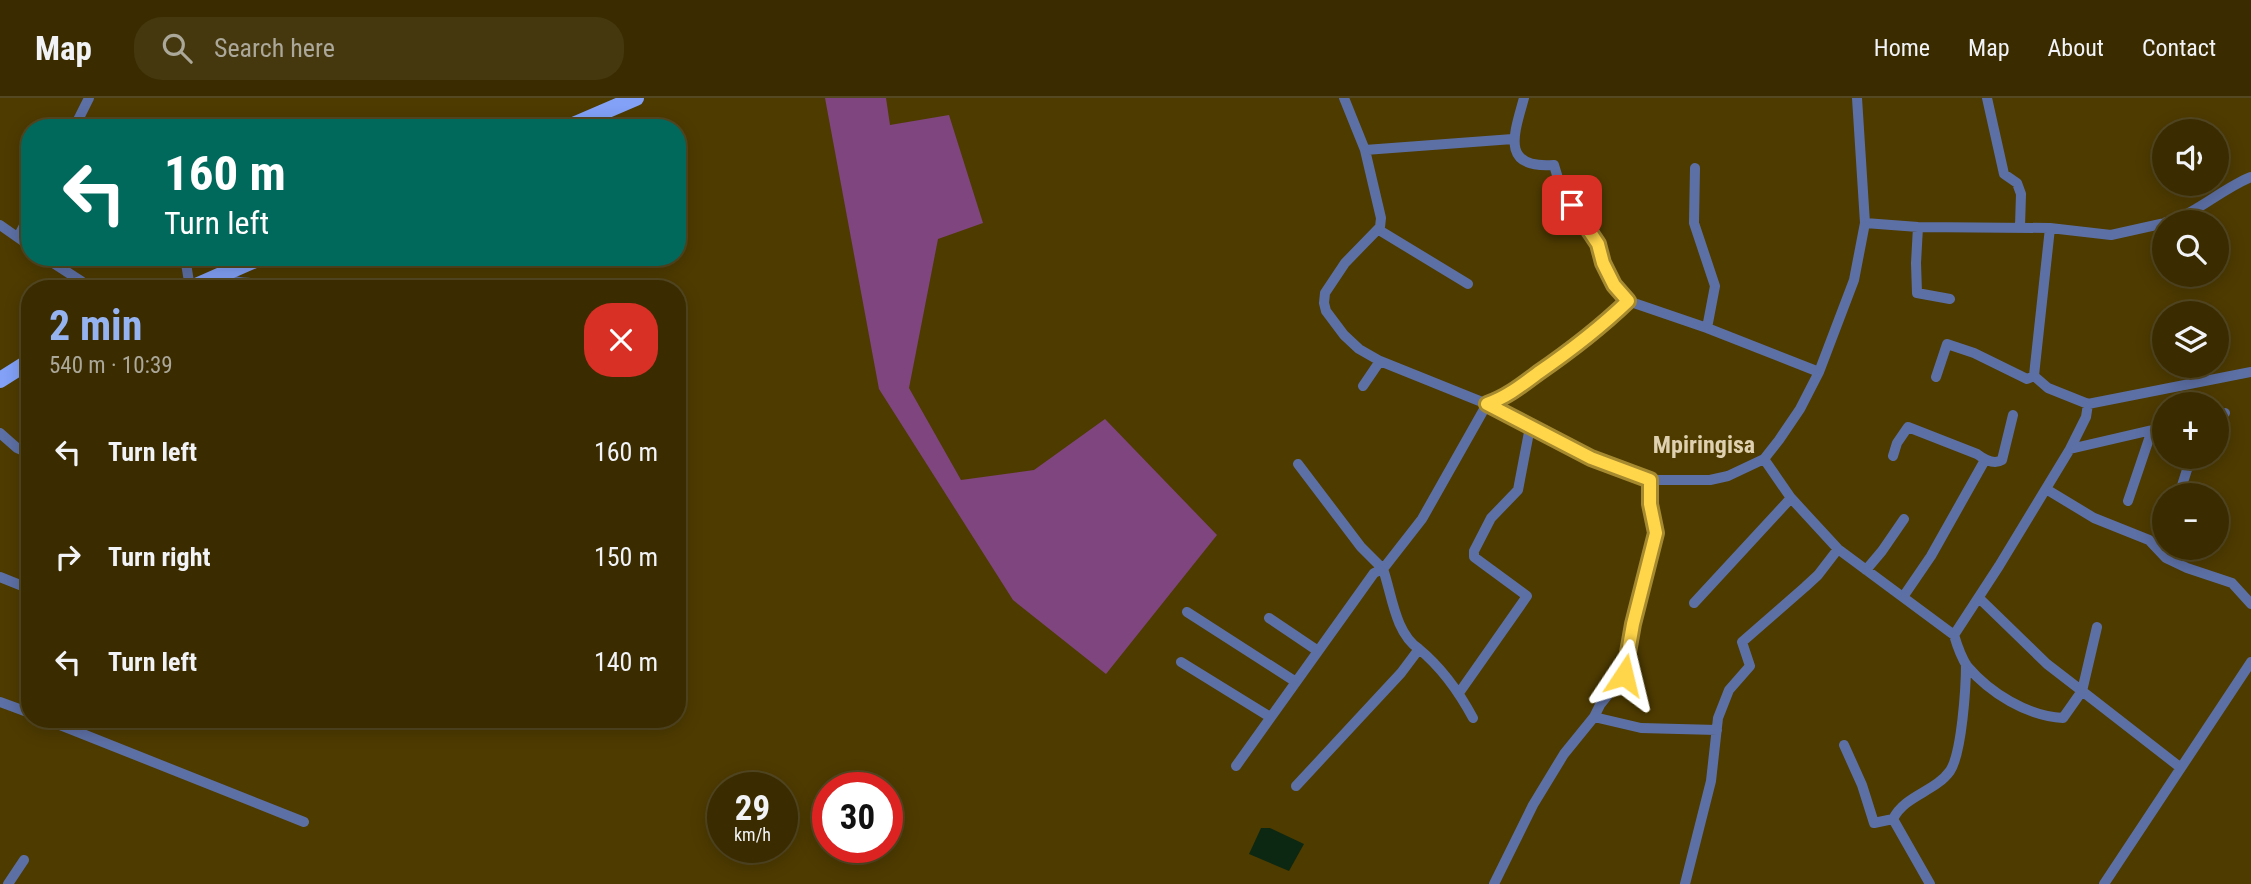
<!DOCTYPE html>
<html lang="en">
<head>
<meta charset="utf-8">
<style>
	:root { --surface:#3a2c00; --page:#45380f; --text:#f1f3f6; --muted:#aba799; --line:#544822; --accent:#95b2f1 }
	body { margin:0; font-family:"Roboto Condensed",sans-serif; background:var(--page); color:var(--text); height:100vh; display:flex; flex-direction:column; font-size:26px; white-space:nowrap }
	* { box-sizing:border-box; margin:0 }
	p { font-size:23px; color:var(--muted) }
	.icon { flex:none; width:38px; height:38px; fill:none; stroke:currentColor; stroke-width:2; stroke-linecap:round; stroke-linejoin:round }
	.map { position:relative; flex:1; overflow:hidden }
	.sheet { position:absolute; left:21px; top:182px; width:665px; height:448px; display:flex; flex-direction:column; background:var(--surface); border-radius:28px; box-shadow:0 4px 18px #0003,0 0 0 2px var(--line) }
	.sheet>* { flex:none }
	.hud { position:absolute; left:21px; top:21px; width:665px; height:147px; border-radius:28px; box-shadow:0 4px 18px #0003,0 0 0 2px var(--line); background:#00695c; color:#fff; overflow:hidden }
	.fabs { position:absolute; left:2152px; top:21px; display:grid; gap:14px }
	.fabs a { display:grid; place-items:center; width:77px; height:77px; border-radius:50%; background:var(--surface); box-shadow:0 4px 18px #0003,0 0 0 2px var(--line); font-size:35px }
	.speed { position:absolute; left:707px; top:674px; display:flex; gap:14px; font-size:35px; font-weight:700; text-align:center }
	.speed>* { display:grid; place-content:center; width:91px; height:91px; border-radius:50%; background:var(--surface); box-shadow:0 4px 18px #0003,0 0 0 2px var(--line); line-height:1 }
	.speed small { font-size:18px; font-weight:400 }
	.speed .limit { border:10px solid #d22; background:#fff; color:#111 }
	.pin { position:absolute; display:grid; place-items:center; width:60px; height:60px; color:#fff; margin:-30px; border-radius:14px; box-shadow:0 4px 10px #0006 }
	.me { position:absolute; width:77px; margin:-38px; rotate:10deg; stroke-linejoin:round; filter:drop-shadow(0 0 5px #0008) }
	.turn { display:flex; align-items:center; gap:24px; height:147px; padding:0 28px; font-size:32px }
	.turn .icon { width:91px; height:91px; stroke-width:2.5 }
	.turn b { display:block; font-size:49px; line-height:60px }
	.round { display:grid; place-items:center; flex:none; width:74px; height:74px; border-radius:28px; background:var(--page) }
	.summary { display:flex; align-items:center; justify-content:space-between; height:119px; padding:0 28px }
	h1 { font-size:42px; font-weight:700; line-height:52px; color:var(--accent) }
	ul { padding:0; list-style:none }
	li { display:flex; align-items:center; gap:21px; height:105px; padding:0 28px }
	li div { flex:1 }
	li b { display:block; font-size:26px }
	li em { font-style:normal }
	header { display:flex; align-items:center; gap:42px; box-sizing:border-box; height:98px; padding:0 35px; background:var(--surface); border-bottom:2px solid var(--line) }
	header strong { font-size:33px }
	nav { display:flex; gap:38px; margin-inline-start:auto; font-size:24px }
	.search { width:490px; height:63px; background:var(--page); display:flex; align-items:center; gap:18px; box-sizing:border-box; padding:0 24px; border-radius:28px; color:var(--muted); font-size:26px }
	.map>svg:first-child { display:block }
	.green { fill:#7f457e }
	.water { fill:#0d2812 }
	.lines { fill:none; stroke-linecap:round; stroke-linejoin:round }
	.street { stroke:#5d70a5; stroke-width:10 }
	.primary { stroke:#82a1f7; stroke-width:16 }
	.route-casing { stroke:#a68a30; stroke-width:18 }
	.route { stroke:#ffd54a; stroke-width:12 }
	.labels { text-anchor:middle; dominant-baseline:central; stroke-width:5; stroke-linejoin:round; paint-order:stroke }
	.quarter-label { font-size:24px; font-weight:bold; fill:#dfd1af; stroke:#4e3b00 }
</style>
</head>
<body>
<header>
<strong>Map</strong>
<div class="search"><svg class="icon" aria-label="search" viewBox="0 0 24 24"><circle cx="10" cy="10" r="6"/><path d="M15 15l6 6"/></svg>Search here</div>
<nav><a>Home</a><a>Map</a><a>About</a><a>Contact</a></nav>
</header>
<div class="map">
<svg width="2251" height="786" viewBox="0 0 2251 786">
	<rect width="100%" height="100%" fill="#4e3b00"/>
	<path class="green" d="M825,0h61l4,27 59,-10 34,108 -45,16 -29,149 52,92 73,-10 71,-51 112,116 -111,139 -93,-74 -134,-211z"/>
	<path class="water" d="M1261,730h9l34,16 -15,27 -40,-17z"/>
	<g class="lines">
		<path class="street" d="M1344,0l21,52 16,68 -1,9 -35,36 -20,30 -1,10 2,8 18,24 15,14 21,12 107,43 104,54 59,22h60l18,-4 36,-17 27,39 47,51 116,86 45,-69 71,-117 16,-32 2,-13
			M1524,0c-10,36 -24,71 30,67l6,20 38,59 5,19 11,22 14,16 79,27 112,44
			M1987,0l17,76 13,9 4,11 -1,32
			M74,30l15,-30
			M1365,52l148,-11
			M1695,70l-1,55 21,63 -8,42
			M2166,124c31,-8 55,-33 85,-45
			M1865,125l53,4 132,1 61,7 54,-12
			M0,127l30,21
			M1918,129l-2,36 1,30 33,6
			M2050,130l-15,138 -1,10 14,12 40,16 163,-32
			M1379,132l89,54
			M18,139l12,-23
			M44,159l37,24 4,8
			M185,159l5,31
			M224,176c10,15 41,4 59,15
			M1936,279l11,-33 27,9 53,26 7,-3
			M1363,288l17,-25
			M2217,317l8,-2
			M0,335l17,15 13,6
			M2070,351l95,-22
			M1893,358l4,-13 11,-16 69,27c8,6 17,11 25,6l11,-45
			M1764,361l15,-19 21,-31 19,-37 35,-92 11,-57 -8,-125
			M2046,391l48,29 55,22 17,18 21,10 45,15 19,21
			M2179,397l12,-38
			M2128,403l24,-71
			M1866,472l16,-19 22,-32
			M0,479l30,12
			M1903,499l28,-41 54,-96
			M1979,500l68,66 35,27 15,-64
			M1694,505l97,-105
			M1187,514l109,70
			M1269,520l49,33
			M1954,537c3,10 7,22 13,31 23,27 60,50 96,52l19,-27 99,77
			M1419,551c23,19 40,43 54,69
			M1181,564l89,55
			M1459,595l68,-97 -53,-39v-6l17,-33 27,-28 12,-63
			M0,604l30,11
			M1594,619l47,11 76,2
			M45,621l259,103
			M1844,647l18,40 12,38 19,-4
			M1236,668l138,-193 9,-4 -22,-22 -63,-83
			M1296,688l105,-113 18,-24c-24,-16 -27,-54 -36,-80l39,-50 65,-115c20,-7 35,-19 51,-31 32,-22 63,-46 90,-72
			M1893,721c12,-24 42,-27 57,-48 12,-18 16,-85 16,-107
			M1893,721l37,65
			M8,786l16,-24
			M1494,786l39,-79 31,-51 30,-37 6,-12 24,-30 9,-51 23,-91 -6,-29v-24
			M1685,786l26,-103 7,-63 11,-28 21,-24 -8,-24 63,-55 13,-12 20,-26
			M2104,786l147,-222"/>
		<path class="primary" d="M566,30l70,-30
			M189,191l73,-32
			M0,282l30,-19"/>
	</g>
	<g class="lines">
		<g class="route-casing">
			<path id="route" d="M1572,107l26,39 5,19 11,22 14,16c-27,26 -58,50 -90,72 -16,12 -31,24 -51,31l104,54 59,22v24l6,29 -23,91 -9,51"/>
		</g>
		<use href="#route" class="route"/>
	</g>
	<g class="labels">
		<g class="quarter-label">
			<text x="1704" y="347">Mpiringisa</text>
		</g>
	</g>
</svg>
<div class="fabs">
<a><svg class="icon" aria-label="sound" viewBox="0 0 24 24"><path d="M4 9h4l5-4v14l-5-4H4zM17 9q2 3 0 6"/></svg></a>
<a><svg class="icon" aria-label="search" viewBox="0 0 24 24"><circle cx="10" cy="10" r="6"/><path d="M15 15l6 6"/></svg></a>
<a><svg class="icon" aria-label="layers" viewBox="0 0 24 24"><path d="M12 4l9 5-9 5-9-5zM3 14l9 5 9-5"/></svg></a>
<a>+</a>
<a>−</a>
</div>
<div class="speed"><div>29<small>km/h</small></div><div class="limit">30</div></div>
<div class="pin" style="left:1572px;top:107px;background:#d93025"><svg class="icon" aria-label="arrive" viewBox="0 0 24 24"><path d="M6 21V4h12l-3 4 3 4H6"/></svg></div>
<svg class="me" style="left:1624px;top:577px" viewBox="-20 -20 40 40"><path d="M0-17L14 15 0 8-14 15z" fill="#ffd54a" stroke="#fff" stroke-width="4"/></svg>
<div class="hud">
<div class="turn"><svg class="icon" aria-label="left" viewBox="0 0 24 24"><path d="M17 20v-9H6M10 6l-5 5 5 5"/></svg><div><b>160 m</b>Turn left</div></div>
</div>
<section class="sheet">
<div class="summary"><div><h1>2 min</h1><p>540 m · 10:39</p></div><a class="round" style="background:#d93025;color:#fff"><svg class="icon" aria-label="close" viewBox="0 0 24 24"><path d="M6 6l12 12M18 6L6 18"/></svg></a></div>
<ul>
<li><svg class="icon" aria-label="left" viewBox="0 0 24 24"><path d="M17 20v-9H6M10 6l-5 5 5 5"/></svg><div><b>Turn left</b></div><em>160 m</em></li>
<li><svg class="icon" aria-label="right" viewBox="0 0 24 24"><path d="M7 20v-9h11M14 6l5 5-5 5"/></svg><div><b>Turn right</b></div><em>150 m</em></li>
<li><svg class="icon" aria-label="left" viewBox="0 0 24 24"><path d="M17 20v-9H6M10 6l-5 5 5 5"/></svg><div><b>Turn left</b></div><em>140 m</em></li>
</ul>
</section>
</div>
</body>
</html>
